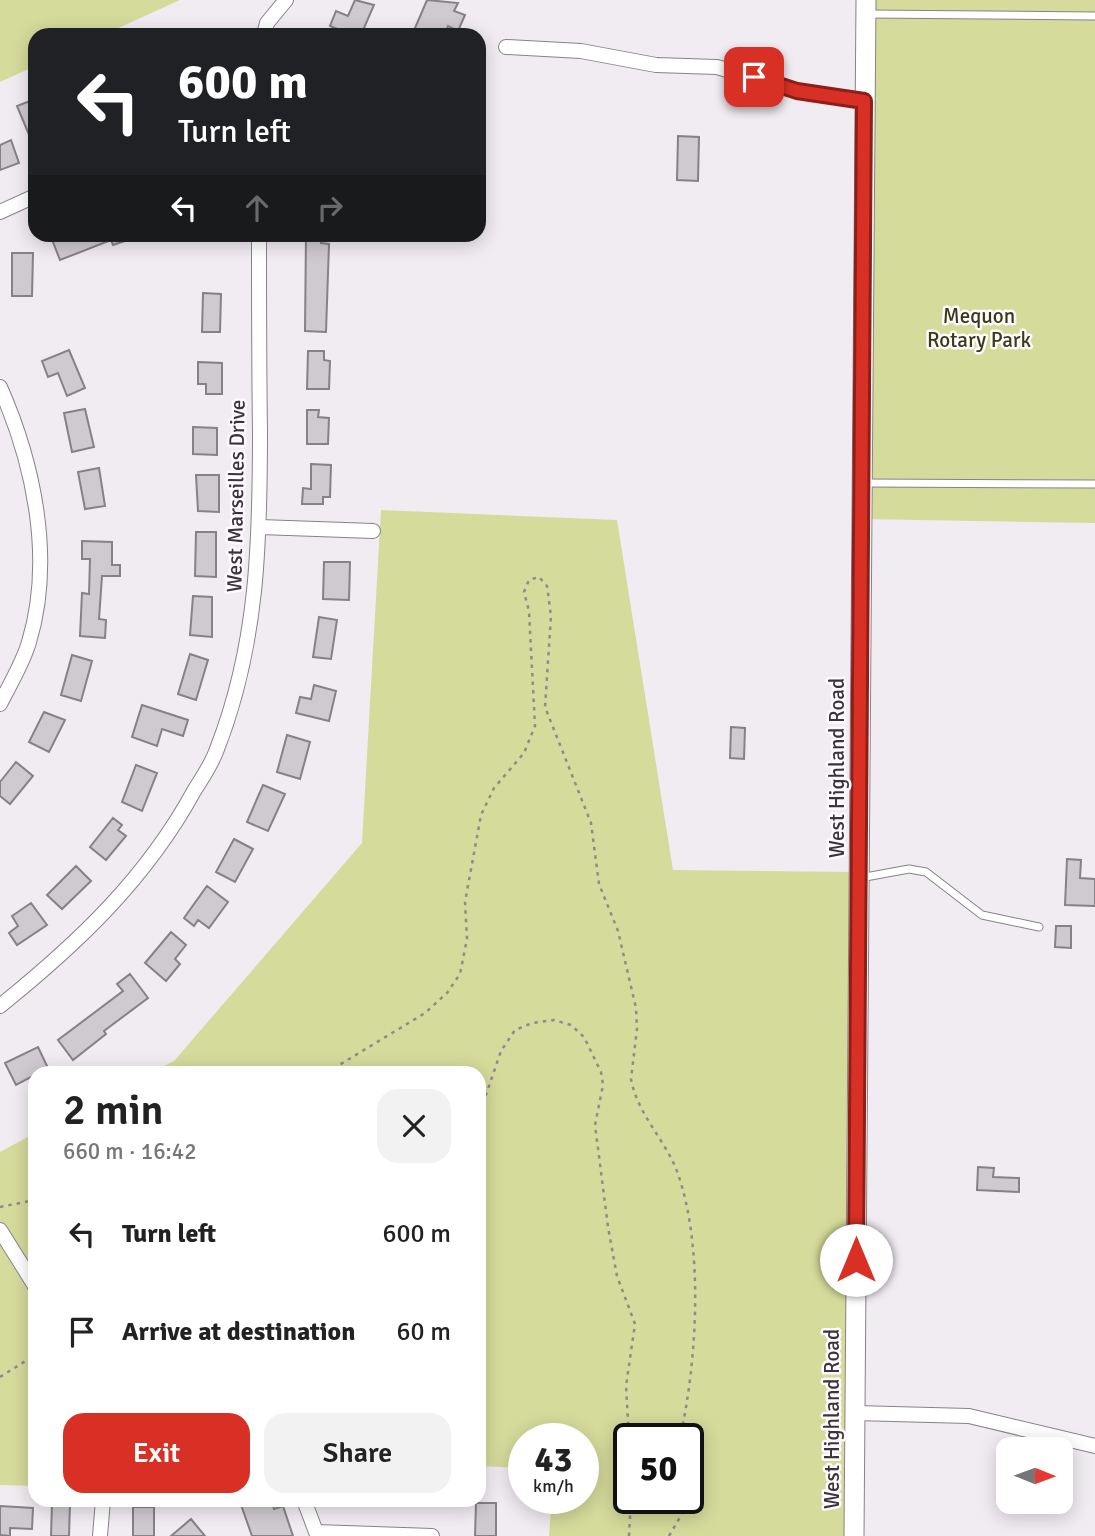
<!DOCTYPE html>
<html lang="en">
<head>
<meta charset="utf-8">
<style>
	:root { --surface:#fff; --page:#f2f2f2; --text:#222; --muted:#767676; --accent:#d93025 }
	body { margin:0; font-family:Signika,sans-serif; background:var(--page); color:var(--text); height:100vh; display:flex; flex-direction:column; font-size:26px; white-space:nowrap }
	* { box-sizing:border-box; margin:0 }
	p { font-size:23px; color:var(--muted) }
	.icon { flex:none; width:38px; height:38px; fill:none; stroke:currentColor; stroke-width:2; stroke-linecap:round; stroke-linejoin:round }
	.map { position:relative; flex:1; overflow:hidden }
	.drawer { position:absolute; left:28px; top:1066px; width:458px; height:441px; display:flex; flex-direction:column; background:var(--surface); border-radius:21px; box-shadow:0 4px 18px #0003 }
	.drawer>* { flex:none }
	.hud { position:absolute; left:28px; top:28px; width:458px; height:214px; border-radius:21px; box-shadow:0 4px 18px #0003; background:#202124; color:#fff; overflow:hidden }
	.needle { width:46px; rotate:91deg }
	.tools { position:absolute; left:996px; top:1437px; display:grid; gap:14px }
	.tools a { display:grid; place-items:center; width:77px; height:77px; border-radius:14px; background:var(--surface); box-shadow:0 4px 18px #0003; font-size:35px }
	.speed { position:absolute; left:508px; top:1423px; display:flex; gap:14px; font-size:35px; font-weight:700; text-align:center }
	.speed>* { display:grid; place-content:center; width:91px; height:91px; border-radius:50%; background:var(--surface); box-shadow:0 4px 18px #0003; line-height:1 }
	.speed small { font-size:18px; font-weight:400 }
	.speed .limit { border:4px solid #111; border-radius:10px; background:#fff; color:#111 }
	.pin { position:absolute; display:grid; place-items:center; width:60px; height:60px; color:#fff; margin:-30px; border-radius:14px; box-shadow:0 4px 10px #0006 }
	.me { position:absolute; width:77px; margin:-38px; rotate:0deg; stroke-linejoin:round; filter:drop-shadow(0 0 5px #0008) }
	.turn { display:flex; align-items:center; gap:24px; height:147px; padding:0 35px; font-size:32px }
	.turn .icon { width:91px; height:91px; stroke-width:2.5 }
	.turn b { display:block; font-size:49px; line-height:60px }
	.lanes { display:flex; align-items:center; height:66px; padding:0 35px; background:#0003; justify-content:center; gap:35px; direction:ltr }
	.lanes .off { opacity:.35 }
	.round { display:grid; place-items:center; flex:none; width:74px; height:74px; border-radius:21px; background:var(--page) }
	.summary { display:flex; align-items:center; justify-content:space-between; height:119px; padding:0 35px }
	h1 { font-size:42px; font-weight:600; line-height:52px }
	.action { display:flex; gap:14px; margin-top:auto; padding:14px 35px }
	.action a { flex:1; height:80px; border-radius:21px; background:var(--accent); color:#fff; font-size:28px; font-weight:600; line-height:80px; text-align:center }
	.action a+a { background:var(--page); color:var(--text) }
	ul { padding:0; list-style:none }
	li { display:flex; align-items:center; gap:21px; height:98px; padding:0 35px }
	li div { flex:1 }
	li b { display:block; font-size:26px }
	li em { font-style:normal }
	.map>svg:first-child { display:block }
	.green { fill:#d5db9b; fill-rule:evenodd }
	.building { fill:#cfcad0; stroke:#868187; stroke-width:2 }
	.lines { fill:none; stroke-linecap:round; stroke-linejoin:round }
	.service-casing { stroke:#888288; stroke-width:9 }
	.minor-casing { stroke:#888288; stroke-width:16 }
	.secondary-casing { stroke:#888288; stroke-width:21 }
	.path { stroke:#8e8a8f; stroke-width:2.5; stroke-dasharray:3.5 5; stroke-linecap:butt }
	.service { stroke:#fff; stroke-width:7 }
	.minor { stroke:#fff; stroke-width:14 }
	.secondary { stroke:#fff; stroke-width:19 }
	.route-casing { stroke:#8d1f18; stroke-width:18 }
	.route { stroke:#d93025; stroke-width:12 }
	.labels { text-anchor:middle; dominant-baseline:central; stroke-width:5; stroke-linejoin:round; paint-order:stroke }
	.park-label { font-size:21px; fill:#373a13; stroke:#fef9ff }
	.street-label { font-size:21px; fill:#373538; stroke:#fef9ff }
</style>
</head>
<body>
<div class="map">
<svg width="1095" height="1536" viewBox="0 0 1095 1536">
	<rect width="100%" height="100%" fill="#f1ecf2"/>
	<path class="green" d="M0,0h180l-77,35h-68v31l-35,16z
		M866,0h229v523l-233,-4z
		M381,510l236,10 56,350 179,2 2,664h-305l3,-38h31v-60h-60v30l-43,-2v-393h-330l24,-12 188,-218zM628,1438h60v60h-60z
		M35,1133v353l-35,-1v-333z"/>
	<path class="building" d="M355,0l19,5 -13,30h-9l-22,-9 6,-15 12,5z
		M427,0l31,3 -4,8 11,4 -7,16 -10,-5 -4,9h-32z
		M35,99v50l-18,-43z
		M678,136l21,1 -1,44 -21,-1z
		M11,140l8,23 -19,7v-25z
		M58,234h82v2l-27,9 -2,-5 -51,20 -9,-23z
		M306,234h15v9l8,1 -3,88 -21,-1z
		M12,253h21l-1,43h-20z
		M203,293l18,1 -1,38h-18z
		M69,350l16,38 -18,8 -9,-23 -10,4 -6,-16z
		M308,351h16v9l6,1 -1,28h-22z
		M198,362l24,1v31h-16v-10h-8z
		M85,409l9,38 -22,5 -8,-39z
		M307,410h12l-1,7 11,1 -1,26h-21z
		M193,427l24,1v27l-24,-1z
		M311,464l20,1 -1,32h-7v7h-21l1,-16 8,1z
		M99,468l6,38 -20,3 -7,-37z
		M196,475h23v37l-21,-1z
		M196,532h20v45l-21,-1z
		M82,541l30,1v23h8v11h-18l-3,43 7,1 -1,18 -25,-2 2,-43 7,1 1,-35h-8z
		M324,562h26l-1,38 -26,-1z
		M193,596l19,1v40l-22,-2z
		M319,617l18,3 -6,39 -18,-2z
		M190,654l18,6 -12,40 -18,-6z
		M72,655l20,6 -11,40 -20,-6z
		M314,685l22,6 -7,30 -33,-8 4,-16 11,2z
		M142,705l46,15 -5,16 -21,-7 -5,17 -25,-9z
		M44,712l21,8 -16,32 -20,-10z
		M731,727l14,1 -1,31 -14,-1z
		M287,735l23,7 -10,37 -23,-7z
		M16,762l17,14 -23,28 -10,-8v-14z
		M136,765l21,8 -15,38 -20,-9z
		M263,785l22,9 -17,37 -21,-9z
		M113,818l9,7 -4,5 8,6 -20,24 -16,-13z
		M234,839l19,10 -18,33 -19,-10z
		M1067,859l14,1 -1,18 15,1v27l-30,-1z
		M76,866l15,15 -29,28 -15,-14z
		M207,886l21,16 -19,26 -11,-8 -4,6 -10,-8z
		M31,903l16,22 -30,20 -8,-12 9,-7 -6,-10z
		M1056,926h15v22l-16,-1z
		M171,932l15,13 -11,14 5,5 -14,17 -21,-18z
		M130,974l18,24 -44,33 2,3 -33,26 -15,-20 65,-49 -6,-7z
		M38,1047l10,21 -32,17 -11,-22z
		M978,1167l16,1 -1,9 26,1v14l-42,-2z
		M247,1500h24l3,9 9,-3 10,30h-41l-12,-34z
		M52,1502h18l-1,34h-18z
		M476,1503h20v33h-21z
		M0,1506l33,2 -1,21 -22,-1v8l-10,-1z
		M133,1507h21v29h-21z
		M191,1519l14,17h-34z"/>
	<g class="lines">
		<g class="service-casing">
			<path id="service" d="M868,14l227,2
				M863,483l232,1
				M860,878l49,-9 17,3 56,43 57,12"/>
		</g>
		<g class="minor-casing">
			<path id="minor" d="M264,35l3,-12 19,-23
				M506,47l75,4 75,14 61,2 80,24 67,10
				M0,212l35,-16
				M0,387c34,77 54,172 29,255 -6,21 -19,42 -29,62
				M260,527l113,4
				M0,1006c77,-62 146,-127 194,-215 8,-13 18,-27 23,-42 41,-105 43,-207 43,-318 -1,-66 -1,-131 -1,-197
				M0,1230l35,56
				M855,1413l114,3 126,30
				M304,1500l12,32
				M100,1536l3,-36
				M318,1536l-2,-4 116,4"/>
		</g>
		<g class="secondary-casing">
			<path id="secondary" d="M854,1536l12,-1536"/>
		</g>
		<path class="path" d="M326,1073l99,-60 22,-20 13,-19 7,-35 -2,-37 16,-87 13,-27 30,-35 11,-27 -6,-115 -5,-19 5,-12 10,-3 8,9 4,30 -6,91 46,116 8,61 19,47 18,77 1,21 -6,50c7,37 35,61 47,95 26,75 19,188 2,264
			M480,1112l21,-61 14,-21 17,-7 22,-3 17,5 13,12 17,35 2,13 -8,40 13,102 9,49 18,48 -9,62 3,52
			M0,1207l35,-7
			M0,1377l35,-22
			M688,1487v5
			M629,1536l2,-38
			M669,1536l14,-24 4,-14"/>
		<use href="#service" class="service"/>
		<use href="#minor" class="minor"/>
		<use href="#secondary" class="secondary"/>
	</g>
	<g class="lines">
		<g class="route-casing">
			<path id="route" d="M754,77l43,14 67,10 -8,1159"/>
		</g>
		<use href="#route" class="route"/>
	</g>
	<g class="labels">
		<g class="park-label">
			<text x="979" y="316">Mequon<tspan x="979" dy="24">Rotary Park</tspan></text>
		</g>
		<g class="street-label">
			<text transform="translate(236 496) rotate(-89)">West Marseilles Drive</text>
			<text transform="translate(837 768) rotate(-90)">West Highland Road</text>
			<text transform="translate(832 1419) rotate(-90)">West Highland Road</text>
		</g>
	</g>
</svg>
<div class="tools">
<a><svg class="needle" viewBox="-14 -14 28 28"><path d="M0-13l5 13h-10z" fill="#e53935"/><path d="M0 13l5-13h-10z" fill="#767676"/></svg></a>
</div>
<div class="speed"><div>43<small>km/h</small></div><div class="limit">50</div></div>
<div class="pin" style="left:754px;top:77px;background:#d93025"><svg class="icon" aria-label="arrive" viewBox="0 0 24 24"><path d="M6 21V4h12l-3 4 3 4H6"/></svg></div>
<svg class="me" style="left:856px;top:1260px" viewBox="-20 -20 40 40"><circle r="19" fill="#fff"/><path d="M0-13L10 11 0 6-10 11z" fill="#d93025"/></svg>
<div class="hud">
<div class="turn"><svg class="icon" aria-label="left" viewBox="0 0 24 24"><path d="M17 20v-9H6M10 6l-5 5 5 5"/></svg><div><b>600 m</b>Turn left</div></div>
<div class="lanes"><svg class="icon" aria-label="left" viewBox="0 0 24 24"><path d="M17 20v-9H6M10 6l-5 5 5 5"/></svg><svg class="icon off" aria-label="ahead" viewBox="0 0 24 24"><path d="M12 20V5M6 11l6-6 6 6"/></svg><svg class="icon off" aria-label="right" viewBox="0 0 24 24"><path d="M7 20v-9h11M14 6l5 5-5 5"/></svg></div>
</div>
<section class="drawer">
<div class="summary"><div><h1>2 min</h1><p>660 m · 16:42</p></div><a class="round"><svg class="icon" aria-label="close" viewBox="0 0 24 24"><path d="M6 6l12 12M18 6L6 18"/></svg></a></div>
<ul>
<li><svg class="icon" aria-label="left" viewBox="0 0 24 24"><path d="M17 20v-9H6M10 6l-5 5 5 5"/></svg><div><b>Turn left</b></div><em>600 m</em></li>
<li><svg class="icon" aria-label="arrive" viewBox="0 0 24 24"><path d="M6 21V4h12l-3 4 3 4H6"/></svg><div><b>Arrive at destination</b></div><em>60 m</em></li>
</ul>
<div class="action"><a>Exit</a><a>Share</a></div>
</section>
</div>
</body>
</html>
